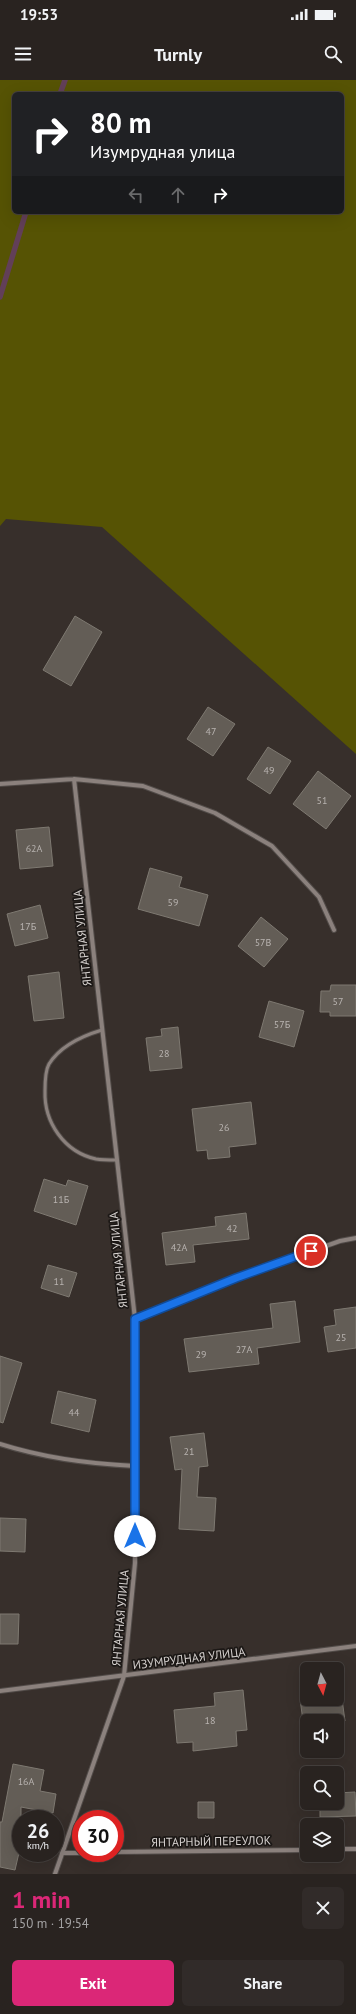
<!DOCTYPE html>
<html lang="en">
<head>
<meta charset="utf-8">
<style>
	:root { --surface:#292320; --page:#312b29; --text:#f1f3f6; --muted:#a5a4a5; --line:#45403e; --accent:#db2777 }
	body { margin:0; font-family:"PT Sans",sans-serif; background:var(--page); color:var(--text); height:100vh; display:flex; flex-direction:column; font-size:15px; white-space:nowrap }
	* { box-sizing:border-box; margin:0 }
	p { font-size:13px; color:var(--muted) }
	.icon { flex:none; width:22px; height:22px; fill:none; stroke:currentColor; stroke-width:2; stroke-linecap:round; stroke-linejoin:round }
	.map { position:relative; height:1794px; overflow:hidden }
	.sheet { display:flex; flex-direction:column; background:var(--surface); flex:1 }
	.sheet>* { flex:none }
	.guide { position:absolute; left:12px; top:12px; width:332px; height:122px; border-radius:6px; box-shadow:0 4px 16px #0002,0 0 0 1px var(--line); background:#202124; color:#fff; overflow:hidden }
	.needle { width:26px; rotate:174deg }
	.tools { position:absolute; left:300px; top:1582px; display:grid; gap:8px }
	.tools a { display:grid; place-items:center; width:44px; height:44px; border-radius:6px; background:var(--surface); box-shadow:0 4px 16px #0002,0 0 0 1px var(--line); font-size:20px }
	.speed { position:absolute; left:12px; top:1730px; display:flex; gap:8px; font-size:20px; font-weight:700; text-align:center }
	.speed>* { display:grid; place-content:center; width:52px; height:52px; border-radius:50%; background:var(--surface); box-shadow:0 4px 16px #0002,0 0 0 1px var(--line); line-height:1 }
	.speed small { font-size:10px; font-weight:400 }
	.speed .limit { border:6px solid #d22; background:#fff; color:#111 }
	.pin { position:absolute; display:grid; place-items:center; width:34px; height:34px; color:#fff; margin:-17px; border:2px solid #fff; border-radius:50%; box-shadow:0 1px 4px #0007 }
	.me { position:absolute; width:44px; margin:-22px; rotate:0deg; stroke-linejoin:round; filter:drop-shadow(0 0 3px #0008) }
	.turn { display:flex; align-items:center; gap:14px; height:84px; padding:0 12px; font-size:18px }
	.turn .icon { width:52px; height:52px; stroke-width:2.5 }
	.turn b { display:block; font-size:28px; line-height:34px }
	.lanes { display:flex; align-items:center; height:38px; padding:0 12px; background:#0003; justify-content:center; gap:20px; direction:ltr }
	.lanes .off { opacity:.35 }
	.round { display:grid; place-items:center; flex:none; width:42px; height:42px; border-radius:6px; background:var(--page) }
	.overview { display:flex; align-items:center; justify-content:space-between; height:68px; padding:0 12px }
	h1 { font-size:24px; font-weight:700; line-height:30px; color:var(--accent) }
	.primary-button { display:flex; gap:8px; margin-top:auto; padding:8px 12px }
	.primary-button a { flex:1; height:46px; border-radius:6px; background:var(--accent); color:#fff; font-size:16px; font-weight:700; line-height:46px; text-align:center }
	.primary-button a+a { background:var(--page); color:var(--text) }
	.status { display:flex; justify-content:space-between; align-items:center; height:28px; padding:0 20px; background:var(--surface); direction:ltr }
	.status svg { height:11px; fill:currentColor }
	header { display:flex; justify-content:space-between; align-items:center; height:52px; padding:0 12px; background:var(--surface); font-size:18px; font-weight:700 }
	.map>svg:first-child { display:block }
	.green { fill:#565304; fill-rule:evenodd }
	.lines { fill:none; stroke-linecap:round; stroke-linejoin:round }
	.stream { stroke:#623f58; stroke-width:5.5 }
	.building { fill:#635d56; stroke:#7e7971 }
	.service-casing { stroke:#514b48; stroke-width:5 }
	.minor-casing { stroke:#514b48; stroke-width:6 }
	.service { stroke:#8b817d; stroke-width:3 }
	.minor { stroke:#8b817d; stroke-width:4 }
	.route-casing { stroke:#114b97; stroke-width:10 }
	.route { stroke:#1a73e8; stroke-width:7 }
	.labels { text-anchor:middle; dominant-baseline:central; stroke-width:3.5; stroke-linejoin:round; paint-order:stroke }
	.number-label { font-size:10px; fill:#b8b3b0 }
	.street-label { font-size:12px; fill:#d5d0ce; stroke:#1c1816 }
</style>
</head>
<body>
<div class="status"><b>19:53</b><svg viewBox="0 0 49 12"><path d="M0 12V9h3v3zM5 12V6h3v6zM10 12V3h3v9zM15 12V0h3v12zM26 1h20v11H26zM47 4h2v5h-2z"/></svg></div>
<header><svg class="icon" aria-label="menu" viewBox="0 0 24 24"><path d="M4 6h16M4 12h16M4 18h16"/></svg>Turnly<svg class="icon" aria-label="search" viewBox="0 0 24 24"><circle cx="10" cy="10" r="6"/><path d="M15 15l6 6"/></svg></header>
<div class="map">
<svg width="356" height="1794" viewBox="0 0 356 1794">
	<rect width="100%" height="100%" fill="#372f2b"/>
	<path class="green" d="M0,0h356v674l-254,-227 -96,-8 -6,7zM14,14h328v118h-328z"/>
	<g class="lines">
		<path class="stream" d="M60,14l5,-14
			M0,217l26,-85"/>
	</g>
	<path class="building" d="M75,536l27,16 -31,54 -28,-16z
		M208,627l27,17 -22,32 -26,-17z
		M268,667l23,14 -21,33 -23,-15z
		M318,691l33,25 -25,33 -33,-25z
		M49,747l4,39 -33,3 -4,-39z
		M150,788l32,9 -3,10 29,8 -9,31 -61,-17z
		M40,825l8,33 -33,8 -8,-32z
		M261,837l27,22 -24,28 -26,-21z
		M59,892l5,46 -30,3 -6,-45z
		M331,905h25v31h-26v-4h-10l1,-21h9z
		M269,921l35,10 -10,36 -35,-10z
		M178,947l4,41 -32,3 -4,-33 16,-2 -1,-7z
		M251,1022l5,42 -27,3 1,10 -22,2 -1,-9 -10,1 -5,-42z
		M44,1099l22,7 2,-6 20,6 -12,39 -42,-14z
		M246,1133l3,26 -56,6 2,17 -29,3 -4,-32 54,-7 -1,-9z
		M48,1185l29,8 -8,24 -28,-9z
		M295,1221l5,41 -43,6 2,16 -70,8 -5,-33 89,-11 -3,-24z
		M356,1227v41l-28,4 -4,-25 12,-2 -2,-15z
		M0,1276l22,7 -19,60 -3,-1z
		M58,1311l38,9 -7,32 -38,-9z
		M204,1353l4,33 -9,1 -2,30 19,1 -2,33 -35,-2 3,-60 -7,1 -5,-33z
		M0,1438l26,1 -1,33 -25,-1z
		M0,1534h19l-1,30h-18z
		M243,1610l4,40 -11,1 1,15 -44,5v-9l-16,1 -3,-33 41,-4 -1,-13z
		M300,1619h42l3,22h-42z
		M13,1684l31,6 -4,21 16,3 -3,19 -32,-6v37l-6,26 -15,-3v-45h2z
		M355,1712l1,24 -36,1v-14h17v-10z
		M198,1722h16v16h-16z"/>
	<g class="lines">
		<g class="service-casing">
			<path id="service" d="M102,950c-20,6 -41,15 -53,34 -4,7 -4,19 -4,27 -1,31 19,61 51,68 6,1 14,1 21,1"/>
		</g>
		<g class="minor-casing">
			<path id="minor" d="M0,704l74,-5 69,7 72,27 57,33 47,51 15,33
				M135,1239l101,-41 104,-37 16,-3
				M0,1364c44,14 89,20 135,22
				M0,1611l356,-45
				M337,1769h19
				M115,1772l192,-2
				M62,1773h19
				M55,1794l69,-198 11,-113v-244l-61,-540"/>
		</g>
		<use href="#service" class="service"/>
		<use href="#minor" class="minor"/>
	</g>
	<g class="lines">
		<g class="route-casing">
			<path id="route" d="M135,1456v-217l101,-41 75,-27"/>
		</g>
		<use href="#route" class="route"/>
	</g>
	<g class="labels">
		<g class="number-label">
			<text x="211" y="651">47</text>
			<text x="269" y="690">49</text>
			<text x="322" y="720">51</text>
			<text x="34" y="768">62А</text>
			<text x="173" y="822">59</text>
			<text x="28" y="846">17Б</text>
			<text x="263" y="862">57В</text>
			<text x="338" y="921">57</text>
			<text x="282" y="944">57Б</text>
			<text x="164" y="973">28</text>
			<text x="224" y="1047">26</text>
			<text x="61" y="1119">11Б</text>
			<text x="232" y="1148">42</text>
			<text x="179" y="1167">42А</text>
			<text x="59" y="1201">11</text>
			<text x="341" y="1257">25</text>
			<text x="244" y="1269">27А</text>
			<text x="201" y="1274">29</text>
			<text x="74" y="1332">44</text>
			<text x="189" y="1371">21</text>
			<text x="210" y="1640">18</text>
			<text x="26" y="1701">16А</text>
		</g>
		<g class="street-label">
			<text transform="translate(82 858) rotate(-96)">ЯНТАРНАЯ УЛИЦА</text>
			<text transform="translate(118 1180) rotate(-96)">ЯНТАРНАЯ УЛИЦА</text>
			<text transform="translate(120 1538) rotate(-85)">ЯНТАРНАЯ УЛИЦА</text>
			<text transform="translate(189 1578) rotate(-7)">ИЗУМРУДНАЯ УЛИЦА</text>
			<text transform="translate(211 1761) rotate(-1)">ЯНТАРНЫЙ ПЕРЕУЛОК</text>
		</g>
	</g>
</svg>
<div class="tools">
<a><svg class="needle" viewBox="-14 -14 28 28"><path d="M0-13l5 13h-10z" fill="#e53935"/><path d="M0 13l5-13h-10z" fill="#a5a4a5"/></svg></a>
<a><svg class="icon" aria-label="sound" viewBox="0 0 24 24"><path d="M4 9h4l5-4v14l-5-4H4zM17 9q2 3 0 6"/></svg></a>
<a><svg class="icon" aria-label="search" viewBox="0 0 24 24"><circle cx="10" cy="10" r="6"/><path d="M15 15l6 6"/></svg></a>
<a><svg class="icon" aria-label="layers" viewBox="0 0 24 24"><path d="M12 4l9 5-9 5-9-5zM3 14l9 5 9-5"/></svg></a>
</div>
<div class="speed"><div>26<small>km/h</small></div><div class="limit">30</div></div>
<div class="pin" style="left:311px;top:1171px;background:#d93025"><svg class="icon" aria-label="arrive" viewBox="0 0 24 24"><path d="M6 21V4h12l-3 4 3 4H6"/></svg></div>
<svg class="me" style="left:135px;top:1456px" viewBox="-20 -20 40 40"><circle r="19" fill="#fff"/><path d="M0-13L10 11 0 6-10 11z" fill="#1a73e8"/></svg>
<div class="guide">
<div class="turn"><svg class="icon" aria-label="right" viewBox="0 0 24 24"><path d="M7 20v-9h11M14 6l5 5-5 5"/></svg><div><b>80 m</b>Изумрудная улица</div></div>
<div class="lanes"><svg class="icon off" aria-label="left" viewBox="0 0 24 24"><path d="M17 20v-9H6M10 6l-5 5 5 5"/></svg><svg class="icon off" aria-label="ahead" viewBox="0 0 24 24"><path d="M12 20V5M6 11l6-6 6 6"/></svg><svg class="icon" aria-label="right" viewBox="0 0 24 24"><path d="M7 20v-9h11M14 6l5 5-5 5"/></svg></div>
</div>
</div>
<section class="sheet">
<div class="overview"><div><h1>1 min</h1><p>150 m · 19:54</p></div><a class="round"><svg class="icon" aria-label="close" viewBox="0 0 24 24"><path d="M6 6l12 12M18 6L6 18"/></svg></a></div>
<div class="primary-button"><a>Exit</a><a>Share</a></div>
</section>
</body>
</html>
